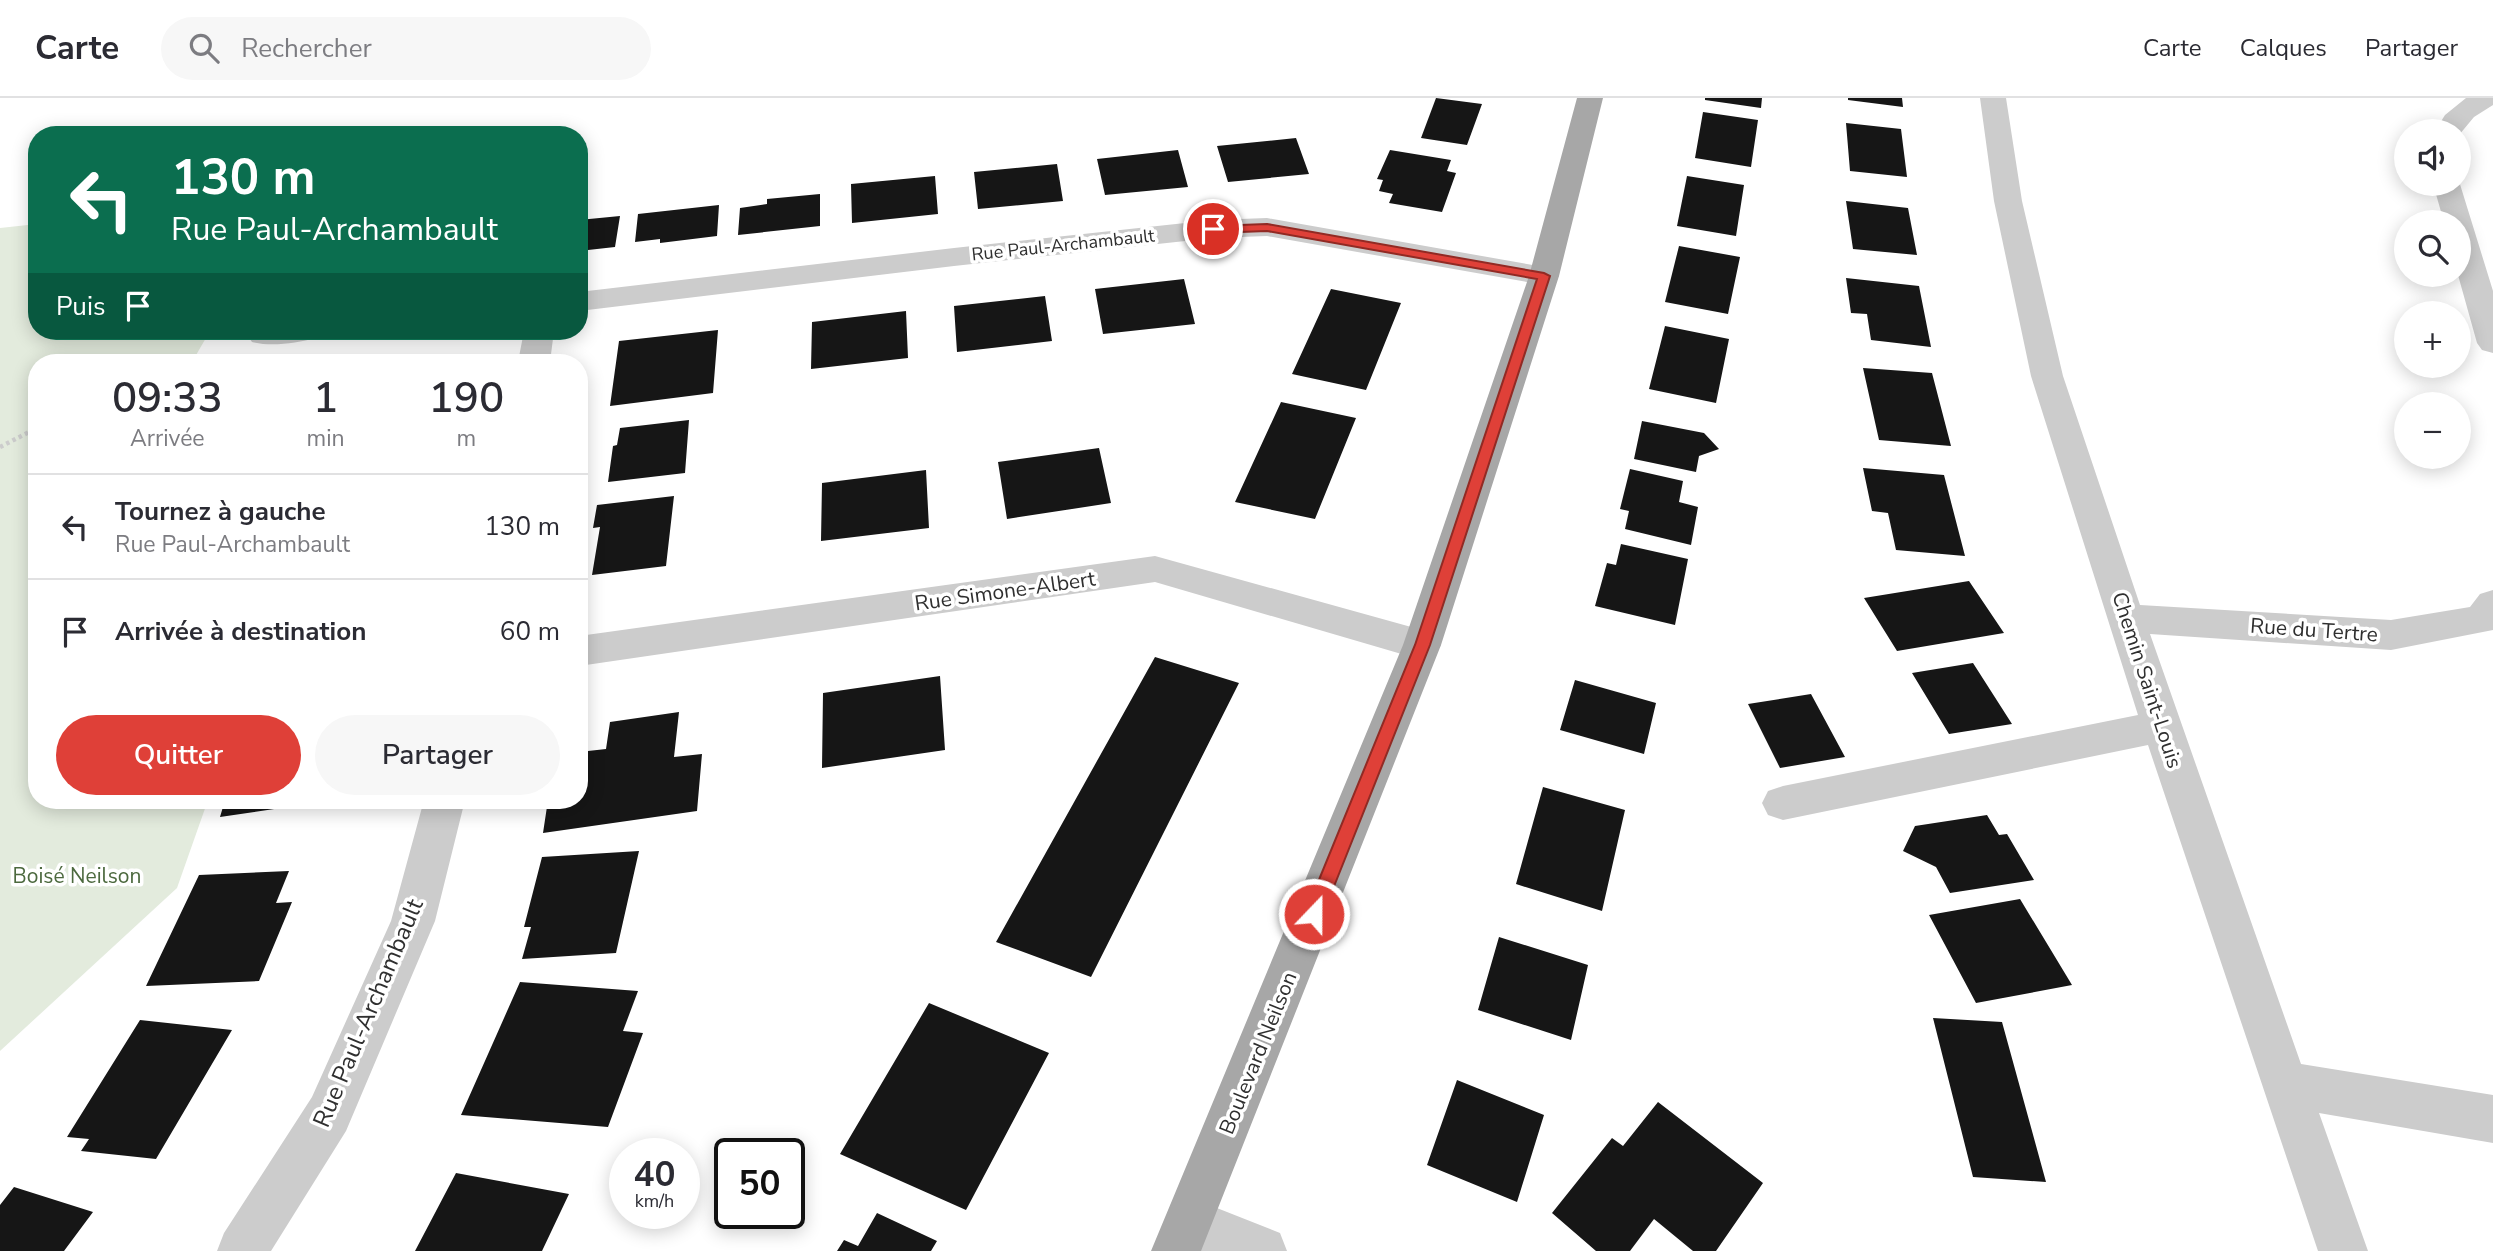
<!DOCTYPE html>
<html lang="fr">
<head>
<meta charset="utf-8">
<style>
	:root { --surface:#fff; --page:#f7f7f7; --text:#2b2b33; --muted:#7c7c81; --line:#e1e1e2; --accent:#df4038 }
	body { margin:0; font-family:"Nunito Sans",sans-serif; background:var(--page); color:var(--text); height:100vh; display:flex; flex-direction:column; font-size:26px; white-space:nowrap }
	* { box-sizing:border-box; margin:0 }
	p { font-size:23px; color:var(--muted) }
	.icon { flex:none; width:38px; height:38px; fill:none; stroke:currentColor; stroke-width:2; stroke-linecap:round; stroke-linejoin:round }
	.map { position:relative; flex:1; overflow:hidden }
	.side { position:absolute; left:28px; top:256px; width:560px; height:455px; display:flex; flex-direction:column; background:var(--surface); border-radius:28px; box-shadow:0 4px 18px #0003 }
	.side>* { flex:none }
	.hud { position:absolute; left:28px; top:28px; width:560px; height:214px; border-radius:28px; box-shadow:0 4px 18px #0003; background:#0b6e4f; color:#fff; overflow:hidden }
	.tools { position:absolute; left:2394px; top:21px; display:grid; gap:14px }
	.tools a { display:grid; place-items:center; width:77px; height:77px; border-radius:50%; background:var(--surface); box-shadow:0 4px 18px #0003; font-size:35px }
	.speed { position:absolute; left:609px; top:1040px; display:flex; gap:14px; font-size:35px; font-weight:700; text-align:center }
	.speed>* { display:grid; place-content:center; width:91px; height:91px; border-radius:50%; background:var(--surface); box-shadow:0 4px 18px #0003; line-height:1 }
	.speed small { font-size:18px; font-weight:400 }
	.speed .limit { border:4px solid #111; border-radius:10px; background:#fff; color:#111 }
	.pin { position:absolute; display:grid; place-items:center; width:60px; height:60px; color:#fff; margin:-30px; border:4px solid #fff; border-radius:50%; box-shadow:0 2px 7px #0007 }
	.me { position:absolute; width:77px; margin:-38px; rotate:22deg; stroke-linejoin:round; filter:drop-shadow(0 0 5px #0008) }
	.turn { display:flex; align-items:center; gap:24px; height:147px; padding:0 28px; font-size:32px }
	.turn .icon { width:91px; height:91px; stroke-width:2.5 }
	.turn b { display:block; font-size:49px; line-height:60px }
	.then { display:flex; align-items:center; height:66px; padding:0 28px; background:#0003; gap:14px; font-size:26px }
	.eta { display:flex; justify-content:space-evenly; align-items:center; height:119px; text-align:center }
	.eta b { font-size:42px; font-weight:600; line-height:49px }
	.cta { display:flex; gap:14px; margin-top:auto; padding:14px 28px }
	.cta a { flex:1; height:80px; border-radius:42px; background:var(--accent); color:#fff; font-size:28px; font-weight:600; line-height:80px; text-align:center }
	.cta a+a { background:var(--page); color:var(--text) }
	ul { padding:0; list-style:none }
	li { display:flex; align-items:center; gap:21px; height:105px; padding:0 28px; border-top:2px solid var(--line) }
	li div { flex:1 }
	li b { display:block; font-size:26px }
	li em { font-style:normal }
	header { display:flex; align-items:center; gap:42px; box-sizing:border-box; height:98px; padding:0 35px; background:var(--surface); border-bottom:2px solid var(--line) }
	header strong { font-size:33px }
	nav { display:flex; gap:38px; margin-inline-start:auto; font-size:24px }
	.search { width:490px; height:63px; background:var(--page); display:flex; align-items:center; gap:18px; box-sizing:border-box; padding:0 24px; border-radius:38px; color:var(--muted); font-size:26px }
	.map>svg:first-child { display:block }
	.green { fill:#e3ebdd }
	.building { fill:#161616 }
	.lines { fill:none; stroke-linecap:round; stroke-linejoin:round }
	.path { stroke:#ccc; stroke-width:4.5; stroke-dasharray:3.5 3.5; stroke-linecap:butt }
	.minor { fill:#ccc; fill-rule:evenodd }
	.major { fill:#a7a7a7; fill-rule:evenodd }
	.route { fill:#df4038; stroke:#912a24; stroke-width:2 }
	.labels { text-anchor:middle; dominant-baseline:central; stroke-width:7; stroke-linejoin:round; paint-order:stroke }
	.far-street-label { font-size:18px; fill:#2f2f2f; stroke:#fff }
	.street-label { font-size:21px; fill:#2f2f2f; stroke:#fff }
	.park-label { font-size:21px; fill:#4c693e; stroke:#fff }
	.near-street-label { font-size:24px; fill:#2f2f2f; stroke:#fff }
</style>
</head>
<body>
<header>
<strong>Carte</strong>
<div class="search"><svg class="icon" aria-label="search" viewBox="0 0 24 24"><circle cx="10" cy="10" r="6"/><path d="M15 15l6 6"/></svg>Rechercher</div>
<nav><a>Carte</a><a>Calques</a><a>Partager</a></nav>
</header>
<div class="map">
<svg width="2493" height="1153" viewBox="0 0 2493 1153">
	<rect width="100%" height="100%" fill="#fff"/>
	<path class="green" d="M37,126v107h173l-18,31h-155v438h171l-31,88 -177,163v-823z"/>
	<path class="building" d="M1436,0l46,6 -15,41 -46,-7z
		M1705,0h57l-1,10 -56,-8z
		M1848,0h54l1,9 -55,-7z
		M1703,14l55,8 -7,47 -56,-9z
		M1846,25l55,6 6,48 -57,-6z
		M1296,40l13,36 -81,8 -11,-36z
		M1178,52l10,37 -83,8 -8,-36z
		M1390,52l61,10 -4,11 9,2 -14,39 -53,-9 4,-9 -14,-3 4,-11 -6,-1z
		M1057,66l6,37 -85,8 -4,-37z
		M935,78l3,38 -86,9 -1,-39z
		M1687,78l57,9 -8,51 -59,-10z
		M820,96v32l-82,9 2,-27 27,-4v-5z
		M1846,103l62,7 9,47 -64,-6z
		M719,107l-2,31 -57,7v-4l-25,3 3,-28z
		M620,118l-5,31 -36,4v-31z
		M1679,148l61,11 -12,57 -63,-12z
		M1846,180l73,8 12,61 -60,-7 -4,-26 -16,-1z
		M1184,181l11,45 -92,10 -8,-45z
		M1331,191l70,14 -35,87 -74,-16z
		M1045,198l7,45 -95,11 -3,-46z
		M906,213l2,47 -97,11 1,-47z
		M1665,228l64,13 -13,64 -67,-14z
		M718,232l-5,63 -103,13 9,-65z
		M1863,270l69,5 19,73 -72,-6z
		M1281,304l75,16 -41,101 -80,-17z
		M689,322l-4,53 -77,9 5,-36 4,-1 3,-17z
		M1642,323l62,12 15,16 -20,7 -3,16 -62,-13z
		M1099,350l12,55 -104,16 -9,-57z
		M1863,370l81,7 21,81 -69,-6 -8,-37 -16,-2z
		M1630,371l53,12 -4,21 19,5 -7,38 -66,-16 4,-18 -9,-2z
		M926,372l3,58 -108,13 1,-58z
		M674,398l-8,70 -74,9 8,-48 -7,1 4,-23z
		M1621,446l67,15 -13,66 -80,-19 12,-43 9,2z
		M1969,483l35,52 -107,18 -33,-53z
		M1155,559l84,26 -148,294 -95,-35z
		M1973,565l39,61 -63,10 -37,-61z
		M940,578l5,74 -123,18 1,-75z
		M1575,582l81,23 -12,51 -84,-24z
		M1811,596l34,63 -65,11 -32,-64z
		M679,614l-5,45 28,-3 -5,57 -154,22 5,-33h31v-48l27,-3 4,-27z
		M1543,689l82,23 -23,101 -86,-27z
		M225,702h103v1l-108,16z
		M1987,717l12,20 8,-1 27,46 -84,13 -14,-26 -33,-16 12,-25z
		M639,753l-23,102 -94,6 9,-32h-7l18,-70z
		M289,773l-13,32 16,-1 -33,79 -113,5 53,-111z
		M2020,801l52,86 -96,18 -47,-88z
		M1499,839l89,28 -17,75 -93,-30z
		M520,884l118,9 -15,40 20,2 -35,94 -147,-12z
		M929,905l120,50 -83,157 -126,-56z
		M1933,920l69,4 44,160 -73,-5z
		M140,922l92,10 -76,129 -75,-8 8,-12 -22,-2z
		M1457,982l87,35 -27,87 -90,-37z
		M1658,1004l105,81 -47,68h-23l-39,-32 -24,32h-34l-44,-38 60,-75 11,8z
		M456,1075l113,21 -27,57h-127z
		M14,1089l79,25 -29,39h-64v-46z
		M877,1115l60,28 -6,10h-94l7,-11 14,6z"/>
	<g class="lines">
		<path class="path" d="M0,349l37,-19"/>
		<path class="minor" d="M1980,0h26l16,103 41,175 77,229 251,15 79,-13 10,-13 13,-4v40l-102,20 -241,-16 151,430 192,31v48l-174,-30 49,138h-50l-170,-506 -365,75 -15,-5 -6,-12 6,-12 15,-5 355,-71 -107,-339 -37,-175z
			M2466,0h27v7l-19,12 -15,18v-4h-24l10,-16z
			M2459,83l34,110v62l-11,-3 -5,-7 -19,-68 1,-53h-15l-11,-38h26z
			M1267,120l277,49 11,3 4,6 -4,6 -11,3 -277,-49 -54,2 -259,28 -375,45v-19l375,-44 259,-28z
			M250,233h71l-5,7c-20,5 -44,9 -64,4l-5,-7z
			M524,233h30l-4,31h-32z
			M1155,458l267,74 13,5 6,10 -6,10 -13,5 -267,-78 -576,84v-30z
			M424,702h41l-30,121 -89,210 -75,120h-54l7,-18 88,-136 79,-176z
			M1189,1099l91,36 7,18h-88l-28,-11 -7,-18 7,-18z"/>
		<path class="major" d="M1577,0h26l-44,178 -118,369 -240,606h-50l252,-606 126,-369z"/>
	</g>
	<path class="route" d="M1267,126l277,49 6,3 -120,369 -107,269 -2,5 -7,3 -6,-3 -3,-5 110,-269 122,-366 -270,-48 -54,2 -6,-4 6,-3z"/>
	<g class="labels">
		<g class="far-street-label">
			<text transform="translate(1063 147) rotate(-6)">Rue Paul-Archambault</text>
		</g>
		<g class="street-label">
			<text transform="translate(1005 493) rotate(-8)">Rue Simone-Albert</text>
			<text transform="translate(2314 532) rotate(4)">Rue du Tertre</text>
			<text transform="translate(2147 582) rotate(72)">Chemin Saint-Louis</text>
			<text transform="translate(1258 955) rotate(-68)">Boulevard Neilson</text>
		</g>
		<g class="park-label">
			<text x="77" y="778">Boisé Neilson</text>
		</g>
		<g class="near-street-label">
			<text transform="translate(368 915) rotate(-67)">Rue Paul-Archambault</text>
		</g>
	</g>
</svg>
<div class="tools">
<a><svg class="icon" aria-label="sound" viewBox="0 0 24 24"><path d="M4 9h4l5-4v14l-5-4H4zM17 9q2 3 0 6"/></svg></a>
<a><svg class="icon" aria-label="search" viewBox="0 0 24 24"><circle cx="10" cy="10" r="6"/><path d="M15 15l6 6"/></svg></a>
<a>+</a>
<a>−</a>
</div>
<div class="speed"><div>40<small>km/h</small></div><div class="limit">50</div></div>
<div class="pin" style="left:1213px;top:131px;background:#d93025"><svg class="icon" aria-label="arrive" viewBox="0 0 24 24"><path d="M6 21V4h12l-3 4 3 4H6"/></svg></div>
<svg class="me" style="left:1314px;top:816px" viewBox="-20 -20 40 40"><circle r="17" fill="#df4038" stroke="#fff" stroke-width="3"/><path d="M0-11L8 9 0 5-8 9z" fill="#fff"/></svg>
<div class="hud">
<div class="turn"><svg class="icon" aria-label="left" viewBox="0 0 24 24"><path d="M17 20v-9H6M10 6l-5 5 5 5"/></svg><div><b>130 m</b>Rue Paul-Archambault</div></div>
<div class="then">Puis<svg class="icon" aria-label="arrive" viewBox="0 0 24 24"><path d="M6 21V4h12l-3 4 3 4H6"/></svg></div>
</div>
<section class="side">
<div class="eta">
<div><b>09:33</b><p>Arrivée</p></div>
<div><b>1</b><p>min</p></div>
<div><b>190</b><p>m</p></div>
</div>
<ul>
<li><svg class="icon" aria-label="left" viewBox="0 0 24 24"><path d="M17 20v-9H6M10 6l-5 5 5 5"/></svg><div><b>Tournez à gauche</b><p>Rue Paul-Archambault</p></div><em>130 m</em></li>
<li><svg class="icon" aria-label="arrive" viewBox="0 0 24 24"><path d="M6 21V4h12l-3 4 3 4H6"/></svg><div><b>Arrivée à destination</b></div><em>60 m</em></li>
</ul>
<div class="cta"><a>Quitter</a><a>Partager</a></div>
</section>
</div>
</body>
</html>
